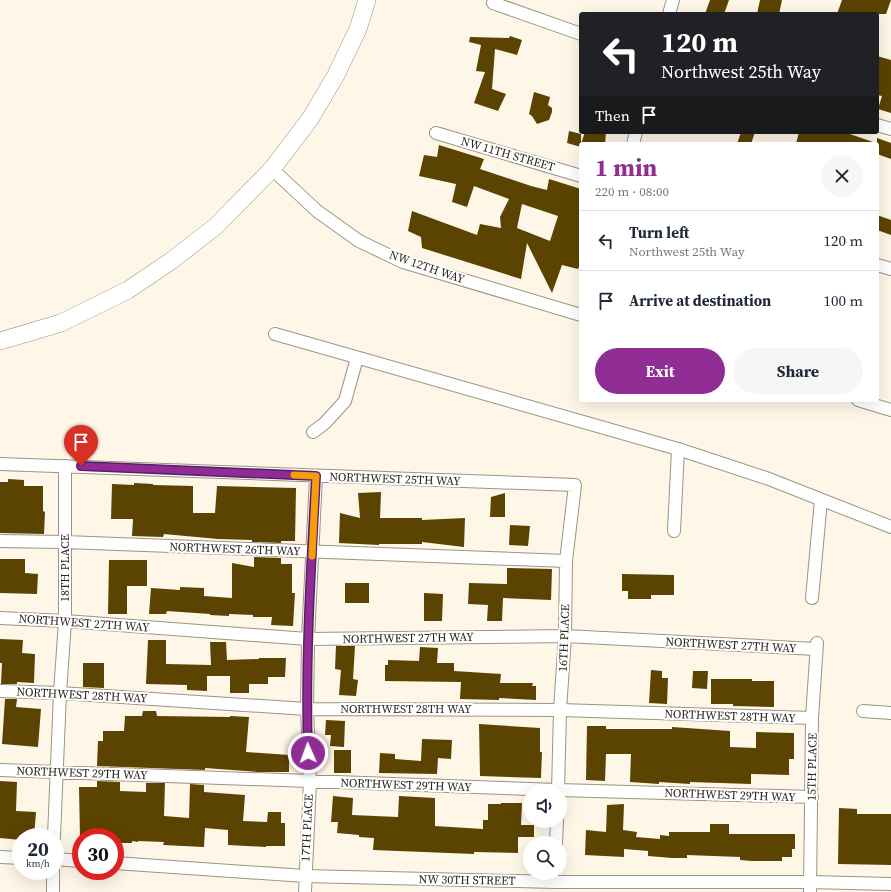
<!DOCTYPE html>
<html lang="en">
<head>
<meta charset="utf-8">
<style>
	:root { --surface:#fff; --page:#f6f6f7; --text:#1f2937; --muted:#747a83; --line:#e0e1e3; --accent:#902d95 }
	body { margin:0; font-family:"Source Serif 4",serif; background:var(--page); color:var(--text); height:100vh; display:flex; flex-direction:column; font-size:15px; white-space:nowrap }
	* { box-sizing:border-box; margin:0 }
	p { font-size:13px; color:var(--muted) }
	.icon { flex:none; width:22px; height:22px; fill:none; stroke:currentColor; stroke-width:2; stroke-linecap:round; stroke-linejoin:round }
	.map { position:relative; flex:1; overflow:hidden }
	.drawer { position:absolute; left:579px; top:142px; width:300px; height:260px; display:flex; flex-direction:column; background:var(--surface); border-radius:4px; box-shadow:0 4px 16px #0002 }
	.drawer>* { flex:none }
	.guide { position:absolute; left:579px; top:12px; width:300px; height:122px; border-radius:4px; box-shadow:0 4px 16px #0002; background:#202124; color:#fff; overflow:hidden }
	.fabs { position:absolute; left:523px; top:784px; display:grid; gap:8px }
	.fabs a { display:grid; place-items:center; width:44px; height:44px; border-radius:50%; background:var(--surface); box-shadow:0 4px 16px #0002; font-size:20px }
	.speed { position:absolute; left:12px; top:828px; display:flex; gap:8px; font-size:20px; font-weight:700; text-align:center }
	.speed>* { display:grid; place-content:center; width:52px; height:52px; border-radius:50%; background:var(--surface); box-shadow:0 4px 16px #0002; line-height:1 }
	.speed small { font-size:10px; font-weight:400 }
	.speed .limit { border:6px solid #d22; background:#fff; color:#111 }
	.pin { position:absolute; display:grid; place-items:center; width:34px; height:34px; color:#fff; margin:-41px -17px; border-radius:50% 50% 50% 0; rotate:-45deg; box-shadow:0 0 4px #0007 }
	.pin .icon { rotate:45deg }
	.me { position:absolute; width:44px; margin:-22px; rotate:358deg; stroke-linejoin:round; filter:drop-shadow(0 0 3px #0008) }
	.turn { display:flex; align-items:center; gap:14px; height:84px; padding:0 16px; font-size:18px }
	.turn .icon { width:52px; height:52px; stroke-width:2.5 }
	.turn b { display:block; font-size:28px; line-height:34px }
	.then { display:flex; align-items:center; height:38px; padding:0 16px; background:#0003; gap:8px; font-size:15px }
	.round { display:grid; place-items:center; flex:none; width:42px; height:42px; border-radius:21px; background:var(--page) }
	.overview { display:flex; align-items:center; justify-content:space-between; height:68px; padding:0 16px }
	h1 { font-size:24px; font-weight:700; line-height:30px; color:var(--accent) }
	.primary-button { display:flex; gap:8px; margin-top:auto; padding:8px 16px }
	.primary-button a { flex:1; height:46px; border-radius:24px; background:var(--accent); color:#fff; font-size:16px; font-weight:700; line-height:46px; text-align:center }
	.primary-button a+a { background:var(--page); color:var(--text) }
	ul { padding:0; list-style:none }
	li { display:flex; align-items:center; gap:12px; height:60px; padding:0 16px; border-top:1px solid var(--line) }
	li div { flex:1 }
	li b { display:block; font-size:15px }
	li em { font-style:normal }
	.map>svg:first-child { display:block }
	.building { fill:#5b4302; fill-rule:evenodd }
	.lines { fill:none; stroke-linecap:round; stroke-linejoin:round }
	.street-casing { stroke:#9b9486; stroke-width:14 }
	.secondary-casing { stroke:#9b9486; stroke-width:18 }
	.street { stroke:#fff; stroke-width:12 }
	.secondary { stroke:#fff; stroke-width:17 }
	.route-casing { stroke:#5e1d61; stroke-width:10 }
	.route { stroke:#902d95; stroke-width:7 }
	.slow { stroke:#f59e0b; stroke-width:7 }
	.labels { text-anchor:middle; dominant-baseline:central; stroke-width:4; stroke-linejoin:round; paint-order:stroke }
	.street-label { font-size:12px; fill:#2b2822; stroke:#fff }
</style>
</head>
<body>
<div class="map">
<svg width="891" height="892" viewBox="0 0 891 892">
	<rect width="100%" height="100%" fill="#fef6e6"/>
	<path class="building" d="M710,0h19l-5,14h-19z
		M760,0h22l-3,14h-22z
		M842,0h49l-5,14h-49z
		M510,36l12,4 -5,15 -22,-6 -3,40 14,5 -8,17 -24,-8 11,-31 -9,-1 5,-26 -12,-3 1,-5 39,1z
		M877,56l14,4v53l-13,-4 4,-13 -5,-1z
		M534,92l16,5 -2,8 4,3v4l-3,8 -12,4 -5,-8 -3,-2z
		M569,131l12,3v13l-14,-4z
		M585,132h21l-1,12h-24z
		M741,132h14l-4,12h-14z
		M799,132h45l29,10v2h-77z
		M877,138l14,5v16l-14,-5z
		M439,145l45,14 -4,10 51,17 16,4 2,-11 32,10v73l-3,7 -16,-4 -10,28 -25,-50 -6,36 -99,-31 -1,-11 -13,-6 4,-20 65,24 3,-11 21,4 -1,-11 9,-18 -35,-13 -7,21 -15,-5 4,-18 -37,-8 5,-21 13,2zM522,204l36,12 -8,25 -33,-13z
		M877,215l14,5v15l-14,-5z
		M8,479l16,1v6h19v25l2,1 -1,22 -44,-1v-51h8z
		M134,483l19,1v1l40,1v27h22l2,-27 79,2 -1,53h-14v2l-29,-1v-2l-34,-1 -54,-5 -1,3 -31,-1 1,-17h-22l1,-35 22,1z
		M381,492l-1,26h42v2l43,-2 -1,29 -42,-5v2h-43v1l-40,-2 1,-30 20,5 -2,-25z
		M505,493v24h-15l1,-20z
		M510,525l20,1 -2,20 -19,-1z
		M254,557l27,1v6h11v29h3l-2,33 -22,-1 1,-8h-19v-2l-24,-1v2l-19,-1v-1l-43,-3 -1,3h-17l2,-26 29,2v-3l24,1v8l28,2v-35l22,4z
		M0,559h25v14l13,1 -1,20 -37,-1z
		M109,560h38v26h-20v28h-19z
		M507,568l45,1 -1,31 -48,-2 -1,23h-15l1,-16 -20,-1 1,-21 38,1z
		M622,574l52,1v20h-23v4h-23v-8h-6z
		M345,583h24v20h-24z
		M424,593l19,1 -1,27h-18z
		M0,639l23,1 -1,13 13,1 -1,29 -17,-1v2h-16l1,-21h-2z
		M148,640h18v24l45,1 -1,-23h16l1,18 32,-1v-1h27l-1,19h-17v7h-19v9h-19v-17h-23v15l-20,-1v-5l-41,-1z
		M336,646h19l-2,33 5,1 -2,16 -17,-1 2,-25 -6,-1z
		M420,647l18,1 -1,15h17v8l47,3 -1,9h33l-1,3h4v14l-37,-2v2l-39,-1 1,-17 -76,-1v-16h3v-5l31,1z
		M83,663h21v25l-21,-1z
		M651,670l11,1v7h6l-1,26 -18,-1z
		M693,671h15l-1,18 -15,-1z
		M711,679h41v2h22v26l-41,-1v-2h-22z
		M5,699h12l-1,8 25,2 -3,38 -36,-3z
		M143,711h13l1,5 73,1v-1l19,1 -3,35 43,3v17h-30l-54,-4v2l-108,-4 1,-25h5v-10h21l1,-15h17z
		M326,720l19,1 -1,26 -14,-1 1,-11h-6z
		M479,724l61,4v24h2l-1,26 -61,-2z
		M587,726h19v3h66v-2l58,4v16l26,1v-16l38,1v26h-5v16l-38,-1v10l-61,-2v2l-31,-2v2l-29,-2 1,-28h-25l-1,27 -19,-1z
		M422,739l30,1 -1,19 -13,-1 -1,16 -58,-1 1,-20 15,1v5l26,2z
		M334,750h17v23h-17z
		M0,781l17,1 -1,29 20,1 -2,25h-13v3l-21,-2z
		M97,781l23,1v9l26,1v-9h19l-1,33 25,2 1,-34 14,1v7l41,3 -2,26 24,1 1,-10h13v11h4v23h-19v1l-38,-2v-15l-23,-2 -1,19 -41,-2 1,-3 -26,-1v1l-6,-1v2h-17v-6h-35l-1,-50h18z
		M333,796l20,2 -1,17 46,2 1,-21 36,2v28l48,3v-9h5v-16h13v-1h21l-1,22h13v12h-16v16l-44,-1v2l-101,-4 1,-12 -15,-1v-2l-22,-2 1,-11h-7z
		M624,804l-1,26 14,2 -1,5 24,2v-4l9,1v-4h41v-8h19v10h66v15h-3v8h-10v4h-30l-12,-1v-3l-53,-2v3h-15l-24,-2v-5l-24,-2v8l-39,-2 1,-25 20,2 1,-27z
		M839,808l18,1v5h34v51l-53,-1z"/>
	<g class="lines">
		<g class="street-casing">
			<path id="street" d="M493,3l88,31
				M669,14l4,-14
				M877,125l14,4
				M436,133l145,43
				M633,144l3,-12
				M272,169l45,42 42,30 44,21 178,53
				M877,265l14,4
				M275,334l403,115 91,30 122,48
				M858,400l33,10
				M313,432l12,-9 20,-22 12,-43
				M0,464l575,21 -9,76 -1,75 -5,74 -2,81
				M674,531l4,-82
				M0,541l65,1 501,19
				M812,598l9,-98
				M0,618l65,3 243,18 257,-3 251,13
				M0,691l60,2 247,16 253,1 252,8
				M863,711l28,2
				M0,770l558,20 254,7
				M54,837l6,-144 5,-72v-155
				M556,843l1,-22
				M0,857l21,1
				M55,859l26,2
				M115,863l190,13 250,6h255l81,2
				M53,892v-21
				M305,892l5,-110 -3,-73 1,-70 8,-163
				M810,892l2,-174 5,-75"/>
		</g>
		<g class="secondary-casing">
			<path id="secondary" d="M0,341l61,-18 67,-33 43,-29 45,-35 56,-57 38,-50 26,-44 22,-46 9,-29"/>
		</g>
		<use href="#street" class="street"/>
		<use href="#secondary" class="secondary"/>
	</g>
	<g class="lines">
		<g class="route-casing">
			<path id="route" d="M81,466l235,10c-5,92 -11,184 -8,277"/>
		</g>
		<use href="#route" class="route"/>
		<path class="slow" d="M294,475l22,1 -4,80"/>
	</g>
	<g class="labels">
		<g class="street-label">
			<text transform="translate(508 154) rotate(16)">NW 11TH STREET</text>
			<text transform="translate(427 267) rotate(19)">NW 12TH WAY</text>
			<text transform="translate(395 479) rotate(2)">NORTHWEST 25TH WAY</text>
			<text transform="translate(235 549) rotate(2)">NORTHWEST 26TH WAY</text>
			<text transform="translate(65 568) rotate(-90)">18TH PLACE</text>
			<text transform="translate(84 623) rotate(4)">NORTHWEST 27TH WAY</text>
			<text transform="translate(408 638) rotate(-1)">NORTHWEST 27TH WAY</text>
			<text transform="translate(564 638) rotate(-88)">16TH PLACE</text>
			<text transform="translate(731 645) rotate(3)">NORTHWEST 27TH WAY</text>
			<text transform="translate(82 695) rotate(3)">NORTHWEST 28TH WAY</text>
			<text x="406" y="709">NORTHWEST 28TH WAY</text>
			<text transform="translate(730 716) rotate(2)">NORTHWEST 28TH WAY</text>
			<text transform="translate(812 767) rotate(-89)">15TH PLACE</text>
			<text transform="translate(82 773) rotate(2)">NORTHWEST 29TH WAY</text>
			<text transform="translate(406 785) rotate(2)">NORTHWEST 29TH WAY</text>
			<text transform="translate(730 795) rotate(2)">NORTHWEST 29TH WAY</text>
			<text transform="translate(307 828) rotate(-87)">17TH PLACE</text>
			<text transform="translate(467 880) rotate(1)">NW 30TH STREET</text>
		</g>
	</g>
</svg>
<div class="fabs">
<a><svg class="icon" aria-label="sound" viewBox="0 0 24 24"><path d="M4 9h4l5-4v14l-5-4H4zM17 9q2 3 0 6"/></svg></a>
<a><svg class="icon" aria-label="search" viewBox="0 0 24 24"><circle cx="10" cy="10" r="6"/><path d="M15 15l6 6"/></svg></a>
</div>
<div class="speed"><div>20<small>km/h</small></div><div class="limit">30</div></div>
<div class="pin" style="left:81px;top:466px;background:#d93025"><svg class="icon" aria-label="arrive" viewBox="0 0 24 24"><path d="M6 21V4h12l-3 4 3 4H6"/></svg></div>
<svg class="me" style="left:308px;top:753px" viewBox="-20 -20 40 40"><circle r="17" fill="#902d95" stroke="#fff" stroke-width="3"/><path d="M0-11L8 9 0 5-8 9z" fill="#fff"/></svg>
<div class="guide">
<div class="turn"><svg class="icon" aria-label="left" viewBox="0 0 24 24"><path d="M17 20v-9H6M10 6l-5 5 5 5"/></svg><div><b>120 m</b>Northwest 25th Way</div></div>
<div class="then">Then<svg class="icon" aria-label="arrive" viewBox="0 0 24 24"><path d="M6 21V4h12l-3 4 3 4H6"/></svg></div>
</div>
<section class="drawer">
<div class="overview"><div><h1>1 min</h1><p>220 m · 08:00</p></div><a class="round"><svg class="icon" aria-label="close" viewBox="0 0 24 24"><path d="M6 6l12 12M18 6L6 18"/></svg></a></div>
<ul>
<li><svg class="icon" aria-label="left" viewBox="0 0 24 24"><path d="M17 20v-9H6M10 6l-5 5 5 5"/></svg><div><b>Turn left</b><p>Northwest 25th Way</p></div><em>120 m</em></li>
<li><svg class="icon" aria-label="arrive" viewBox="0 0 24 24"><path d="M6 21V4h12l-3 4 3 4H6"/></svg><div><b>Arrive at destination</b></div><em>100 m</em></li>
</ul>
<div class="primary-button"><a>Exit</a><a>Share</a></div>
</section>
</div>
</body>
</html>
